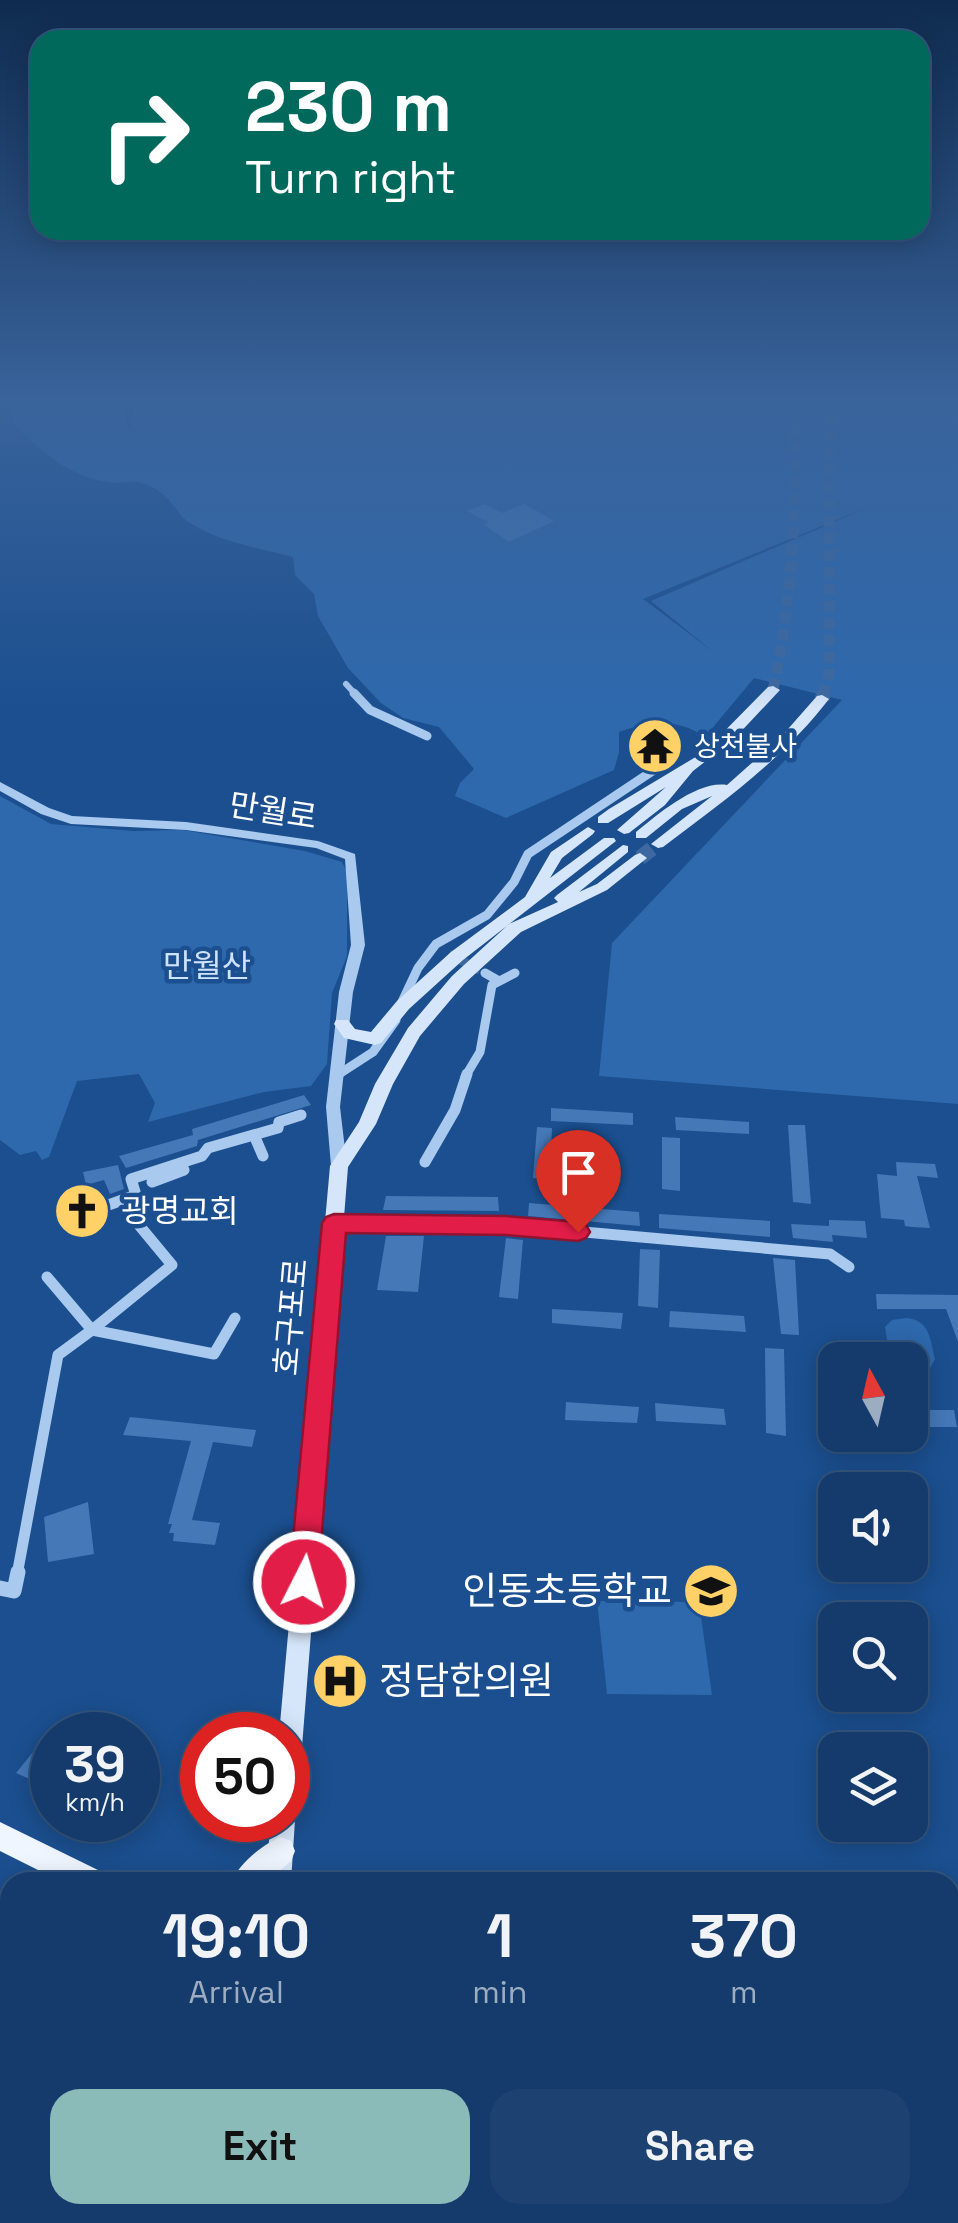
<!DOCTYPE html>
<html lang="en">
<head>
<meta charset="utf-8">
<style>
	:root { --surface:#143b6b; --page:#1d4271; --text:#f1f3f6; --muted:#9dadc1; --line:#33557e; --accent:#8bbbb9 }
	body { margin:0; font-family:"Space Grotesk","Noto Sans KR",sans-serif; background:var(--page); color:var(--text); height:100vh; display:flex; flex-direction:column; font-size:38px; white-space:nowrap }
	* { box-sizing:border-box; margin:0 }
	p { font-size:32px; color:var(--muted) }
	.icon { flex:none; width:55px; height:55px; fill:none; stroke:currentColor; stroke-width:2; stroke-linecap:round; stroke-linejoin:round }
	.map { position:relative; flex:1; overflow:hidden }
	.side { position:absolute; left:0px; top:1872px; width:960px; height:352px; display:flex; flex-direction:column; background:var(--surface); border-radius:30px 30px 0 0; box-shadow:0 5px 25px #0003,0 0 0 2px var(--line) }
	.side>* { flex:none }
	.guide { position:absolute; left:30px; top:30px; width:900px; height:210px; border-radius:30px; box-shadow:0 5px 25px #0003,0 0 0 2px var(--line); background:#00695c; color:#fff; overflow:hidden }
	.needle { width:65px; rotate:352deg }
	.fabs { position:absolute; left:818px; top:1342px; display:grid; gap:20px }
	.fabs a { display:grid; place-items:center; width:110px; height:110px; border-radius:20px; background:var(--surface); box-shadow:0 5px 25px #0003,0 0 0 2px var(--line); font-size:50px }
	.speed { position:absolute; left:30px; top:1712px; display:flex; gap:20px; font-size:50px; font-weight:700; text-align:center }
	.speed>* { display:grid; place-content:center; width:130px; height:130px; border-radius:50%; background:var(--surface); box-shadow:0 5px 25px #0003,0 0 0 2px var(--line); line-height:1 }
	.speed small { font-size:25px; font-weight:400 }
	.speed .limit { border:15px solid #d22; background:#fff; color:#111 }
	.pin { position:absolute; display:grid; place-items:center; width:85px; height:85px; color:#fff; margin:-102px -42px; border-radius:50% 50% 50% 0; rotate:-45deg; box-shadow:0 0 10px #0007 }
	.pin .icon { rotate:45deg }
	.me { position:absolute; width:110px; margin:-55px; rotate:5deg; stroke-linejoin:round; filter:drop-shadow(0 0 8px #0008) }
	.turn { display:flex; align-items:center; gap:35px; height:210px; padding:0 50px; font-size:45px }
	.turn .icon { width:130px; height:130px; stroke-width:2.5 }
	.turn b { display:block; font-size:70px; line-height:85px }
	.eta { display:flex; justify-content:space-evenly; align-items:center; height:170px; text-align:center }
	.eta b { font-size:60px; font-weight:700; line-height:70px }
	.cta { display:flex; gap:20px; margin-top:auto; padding:20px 50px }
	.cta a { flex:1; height:115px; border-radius:30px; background:var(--accent); color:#111; font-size:40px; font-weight:700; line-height:115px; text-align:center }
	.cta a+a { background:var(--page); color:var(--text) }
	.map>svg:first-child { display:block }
	.green { fill:#2e69ad; fill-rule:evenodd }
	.building { fill:#4478b7 }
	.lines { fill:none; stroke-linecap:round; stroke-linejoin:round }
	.minor-tunnel { stroke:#3d69a0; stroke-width:9; stroke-dasharray:9 4; stroke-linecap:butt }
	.secondary-tunnel-far1 { stroke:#3d69a0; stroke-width:11; stroke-dasharray:11 6; stroke-linecap:butt }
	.secondary-tunnel { stroke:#3d69a0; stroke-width:15; stroke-dasharray:15 8; stroke-linecap:butt }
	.minor-far3 { stroke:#a9c9ee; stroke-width:6 }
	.minor-far2 { stroke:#a9c9ee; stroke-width:9 }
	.minor-far1 { stroke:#a9c9ee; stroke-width:11 }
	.minor { stroke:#a9c9ee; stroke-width:15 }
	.tertiary { fill:#a9c9ee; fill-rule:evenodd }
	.secondary { fill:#d6e6fa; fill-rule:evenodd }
	.primary { fill:#f0f6ff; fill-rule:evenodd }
	.route { fill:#e11d48; stroke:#92132f; stroke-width:2.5 }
	.labels { text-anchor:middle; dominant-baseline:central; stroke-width:9; stroke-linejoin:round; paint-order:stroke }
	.far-poi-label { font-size:28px; fill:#fff; stroke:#1b4f8f; text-anchor:start }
	.street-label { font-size:32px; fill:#fff; stroke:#1b4f8f }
	.park-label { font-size:32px; fill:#cfe3fa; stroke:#1b4f8f }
	.poi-label { font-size:32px; fill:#fff; stroke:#1b4f8f; text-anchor:start }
	.near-poi-label { font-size:38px; fill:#fff; stroke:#1b4f8f; text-anchor:end }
</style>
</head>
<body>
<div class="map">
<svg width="958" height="2223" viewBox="0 0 958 2223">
	<rect width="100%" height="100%" fill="#1b4f8f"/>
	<path class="green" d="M17,402l105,4 8,25 7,-29h821v702l-359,-28 13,-133 230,-243 -88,-22 -49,59c-27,-19 -56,-16 -86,-5v20l-5,18 -108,48 -51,-22 5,-13 14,-14 -35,-42 -36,-9 -22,-15 -33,-35 -30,-52 -4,-22 -19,-19 -2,-18c-33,-9 -74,-15 -103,-34 -16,-10 -16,-28 -45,-39 -11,-5 -26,0 -38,-2 -41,-7 -68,-32 -95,-61zM876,504l-225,97 60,49 -68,-51z
		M0,796l51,28 82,7 50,-1 122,21 37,11 5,10v84l-15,37 -5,71 -16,22 -47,6 -116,30 7,-19 -16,-29 -62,7 -28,76 -7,3 -6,-9 -16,4 -20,-15z
		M906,1318c24,2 24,21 29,41l-5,9 -20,2v-10h-20l-5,-33 7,-7z
		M597,1601l102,1 13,93 -105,-1z"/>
	<path class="building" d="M485,504l17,9 22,-9 30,17 -45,21 -25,-17 4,-3 -21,-11z
		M304,1095l7,10 -113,35 -1,6 -71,22 -7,-12 74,-21 -1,-6z
		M551,1108l82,5v12l-82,-4z
		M675,1117l74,5v12l-73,-4z
		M788,1125h17l6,79 -18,-2z
		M537,1127l15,1 -2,52 -17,-2z
		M662,1137l18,1v53l-18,-2z
		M896,1162l39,2 3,14 -21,-2 13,52 -18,-1 -7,-1 -1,-6 -23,-2 -4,-44 20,2z
		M118,1165l6,24 -14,5 -6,-14 -18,5 -3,-13z
		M386,1196l112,1 1,14 -116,-1z
		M529,1203l110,9 1,14 -112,-10z
		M659,1214l111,7v16l-111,-9z
		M829,1220l36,1 2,17 -35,-3 1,7 -40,-4 -2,-14 38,2z
		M386,1236h38l-6,56 -41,-2z
		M506,1238l17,2 -5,59 -19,-2z
		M640,1249l20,1 -2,58 -20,-2z
		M773,1258l22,2 4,75 -18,-1z
		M876,1294l82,1v47l-12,-33h-69z
		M552,1309l71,4 -2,16 -69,-6z
		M670,1311l74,5 2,16 -77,-5z
		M765,1348l19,1 2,87 -20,-3z
		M566,1402l73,5 -2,16 -72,-3z
		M655,1403l69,6 2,16 -70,-4z
		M910,1410h44l3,17h-47z
		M130,1417l126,13 -4,17 -39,-5 -21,78 28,3 -5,22 -42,-4 1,-8h-5l3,-9h-4l23,-83 -68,-6z
		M88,1502l6,52 -46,8 -4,-45z
		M52,1729v60l-36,-16z"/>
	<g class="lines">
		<path class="minor-tunnel" d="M449,954l36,19"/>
		<path class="secondary-tunnel-far1" d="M773,690c21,-95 23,-191 20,-288
			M823,696l6,-22 1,-272"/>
		<path class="secondary-tunnel" d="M822,699l2,-6
			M640,858l18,-14"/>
		<path class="minor-far3" d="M346,684l11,12"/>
		<path class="minor-far2" d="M354,693l16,17 57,26
			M485,973l14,8
			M401,1004l17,-36 18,-24 51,-29 27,-33 14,-28 135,-90
			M336,1076l37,-24 23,-32
			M465,1077l15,-25 12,-67 23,-12"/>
		<path class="minor-far1" d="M254,1135l9,21
			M425,1162l30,-52 12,-36
			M152,1182l32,-12 -4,-7
			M81,1203l18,-7 4,11 33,-12 -5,-16 71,-23 6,-8 70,-20 1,-6 22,-7
			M335,1223l171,2 324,29 19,13
			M92,1330l80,-65 -48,-58
			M92,1330l122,24 21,-36
			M17,1575l41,-220 34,-25 -45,-53"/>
		<path class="minor" d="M0,1588l14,3 4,-19
			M416,2215v8
			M547,2215v8
			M673,2215l1,8"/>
		<path class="tertiary" d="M0,782l49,26 23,8 114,6 132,19 37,13 10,91 -12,47 -13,115 7,59 -3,4h-10l-3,-4 -5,-59 13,-115 12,-47 -6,-86 -29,-11 -130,-18 -115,-6 -30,-10 -41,-23z
			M10,2104v24l-10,2v-24z"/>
		<path class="secondary" d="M773,686l7,4 -47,50 -40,31 -28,34 -36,28 -5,1 -7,-4 49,-43 -58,36h-10v-6l11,-8 95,-57 64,-65z
			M822,695l7,4c-46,60 -106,103 -166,148l-5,1 -7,-4 61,-48 -30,13 -36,29h-10v-6c22,-18 62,-52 91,-47l54,-48 36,-41z
			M588,827l7,4 -2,3 -31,24 -12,20 54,-40h10l2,3 -153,119 -54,49 -28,34 -6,2 -31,-7 -10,-14 2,-4h12l7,9 16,3 26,-31 54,-49 74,-55 26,-45z
			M623,845l5,1v6l-49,40 18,-8 38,-29 5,-2 7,5 -40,32 -86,42 -57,52 -44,52 -27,48 -17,40 -28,43 -48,605 -3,9 -9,3v-49h-9l51,-569 29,-44 16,-38 33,-56 44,-52 57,-52 49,-22 -4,-4 3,-3z
			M288,1809l4,2 3,9 -4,62h-26l6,-62h17z
			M233,2215h30l-1,8h-30z"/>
		<path class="primary" d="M0,1822l102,50 4,10h-44l-62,-31z
			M281,1837l10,4 4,10 -4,10 -24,21h-35c6,-18 31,-38 49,-45z
			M950,2033h8v32h-8z"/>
	</g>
	<linearGradient id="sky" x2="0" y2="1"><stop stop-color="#0f2b4f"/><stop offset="0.56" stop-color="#39639b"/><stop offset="1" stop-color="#39639b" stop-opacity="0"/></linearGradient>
	<rect width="958" height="714" fill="url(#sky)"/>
	<path class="route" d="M334,1214l172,2 72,6 8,3 4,7 -4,6 -8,3 -72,-6 -160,-2 -28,349 -4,10 -10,3 -11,-3 -4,-10 33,-359 4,-6z"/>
	<defs>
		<g id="temple-disc" transform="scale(2.875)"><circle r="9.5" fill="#ffd166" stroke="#1b4f8f"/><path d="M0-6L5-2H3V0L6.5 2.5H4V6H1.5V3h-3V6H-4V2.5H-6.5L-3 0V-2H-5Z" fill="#111"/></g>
		<g id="church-disc" transform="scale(2.875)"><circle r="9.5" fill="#ffd166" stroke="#1b4f8f"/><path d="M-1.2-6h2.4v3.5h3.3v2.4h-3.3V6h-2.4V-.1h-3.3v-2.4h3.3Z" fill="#111"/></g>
		<g id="school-disc" transform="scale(2.875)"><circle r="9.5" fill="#ffd166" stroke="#1b4f8f"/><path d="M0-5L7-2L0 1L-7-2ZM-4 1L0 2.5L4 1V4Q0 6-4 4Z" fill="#111"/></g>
		<g id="hospital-disc" transform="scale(2.875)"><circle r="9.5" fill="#ffd166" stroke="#1b4f8f"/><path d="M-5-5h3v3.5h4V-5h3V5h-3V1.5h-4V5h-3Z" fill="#111"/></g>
	</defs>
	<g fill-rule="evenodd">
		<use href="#temple-disc" x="655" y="746"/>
		<use href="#church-disc" x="82" y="1211"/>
		<use href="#school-disc" x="711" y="1591"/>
		<use href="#hospital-disc" x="340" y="1681"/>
	</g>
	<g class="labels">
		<g class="far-poi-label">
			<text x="694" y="746">상천불사</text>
		</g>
		<g class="street-label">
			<text transform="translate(273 811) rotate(9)">만월로</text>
			<text transform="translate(291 1317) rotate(-85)">호구포로</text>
		</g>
		<g class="park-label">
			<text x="207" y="966">만월산</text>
		</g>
		<g class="poi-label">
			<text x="121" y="1211">광명교회</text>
		</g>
		<g class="near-poi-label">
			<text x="672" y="1591">인동초등학교</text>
			<text x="379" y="1681" text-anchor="start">정담한의원</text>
		</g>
	</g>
</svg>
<div class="fabs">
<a><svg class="needle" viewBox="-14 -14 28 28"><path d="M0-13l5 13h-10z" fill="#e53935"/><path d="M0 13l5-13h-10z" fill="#9dadc1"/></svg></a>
<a><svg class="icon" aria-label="sound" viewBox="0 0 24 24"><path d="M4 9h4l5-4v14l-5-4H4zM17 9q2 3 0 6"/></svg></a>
<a><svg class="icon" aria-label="search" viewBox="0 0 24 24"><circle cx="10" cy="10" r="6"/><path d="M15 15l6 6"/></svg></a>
<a><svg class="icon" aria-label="layers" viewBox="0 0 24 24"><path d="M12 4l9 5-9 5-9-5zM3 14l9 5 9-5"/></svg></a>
</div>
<div class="speed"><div>39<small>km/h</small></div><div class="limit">50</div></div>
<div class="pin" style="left:578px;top:1232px;background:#d93025"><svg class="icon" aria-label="arrive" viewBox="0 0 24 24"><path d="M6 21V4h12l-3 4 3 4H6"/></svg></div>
<svg class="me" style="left:304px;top:1582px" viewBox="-20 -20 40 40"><circle r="17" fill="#e11d48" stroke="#fff" stroke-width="3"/><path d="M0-11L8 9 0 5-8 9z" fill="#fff"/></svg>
<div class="guide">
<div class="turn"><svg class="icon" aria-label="right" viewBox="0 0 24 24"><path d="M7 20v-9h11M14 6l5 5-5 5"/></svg><div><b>230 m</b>Turn right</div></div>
</div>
<section class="side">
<div class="eta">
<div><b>19:10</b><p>Arrival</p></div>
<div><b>1</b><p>min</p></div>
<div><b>370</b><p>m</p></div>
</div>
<div class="cta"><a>Exit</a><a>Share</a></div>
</section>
</div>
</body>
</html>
